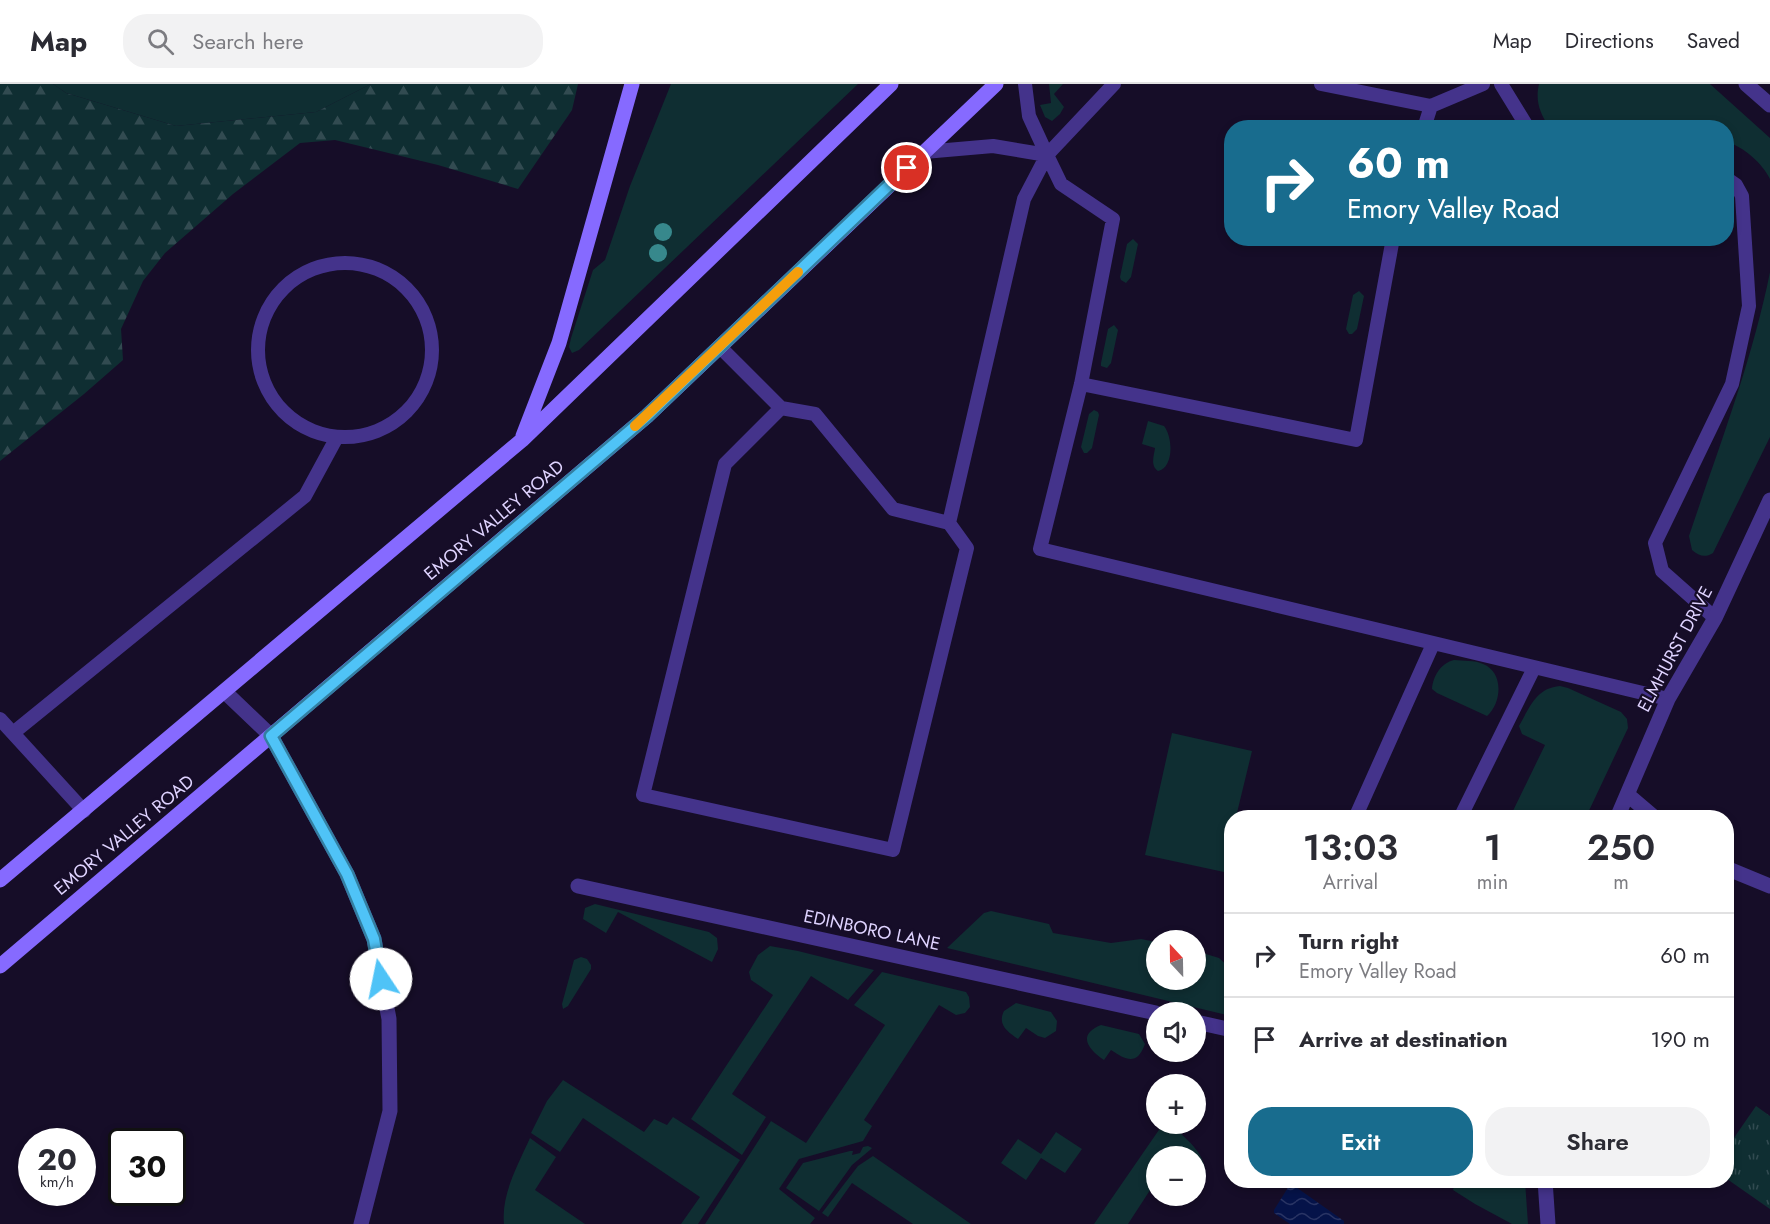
<!DOCTYPE html>
<html lang="en">
<head>
<meta charset="utf-8">
<style>
	:root { --surface:#fff; --page:#f2f2f3; --text:#2b2b33; --muted:#7c7c81; --line:#e1e1e2; --accent:#186c8e }
	body { margin:0; font-family:Jost,sans-serif; background:var(--page); color:var(--text); height:100vh; display:flex; flex-direction:column; font-size:22px; white-space:nowrap }
	* { box-sizing:border-box; margin:0 }
	p { font-size:20px; color:var(--muted) }
	.icon { flex:none; width:33px; height:33px; fill:none; stroke:currentColor; stroke-width:2; stroke-linecap:round; stroke-linejoin:round }
	.map { position:relative; flex:1; overflow:hidden }
	.details { position:absolute; left:1224px; top:726px; width:510px; height:378px; display:flex; flex-direction:column; background:var(--surface); border-radius:24px; box-shadow:0 3px 9px #0003 }
	.details>* { flex:none }
	.guide { position:absolute; left:1224px; top:36px; width:510px; height:126px; border-radius:24px; box-shadow:0 3px 9px #0003; background:#186c8e; color:#fff; overflow:hidden }
	.needle { width:39px; rotate:338deg }
	.tools { position:absolute; left:1146px; top:846px; display:grid; gap:12px }
	.tools a { display:grid; place-items:center; width:60px; height:60px; border-radius:50%; background:var(--surface); box-shadow:0 3px 9px #0003; font-size:30px }
	.speed { position:absolute; left:18px; top:1044px; display:flex; gap:12px; font-size:30px; font-weight:700; text-align:center }
	.speed>* { display:grid; place-content:center; width:78px; height:78px; border-radius:50%; background:var(--surface); box-shadow:0 3px 9px #0003; line-height:1 }
	.speed small { font-size:15px; font-weight:400 }
	.speed .limit { border:3px solid #111; border-radius:9px; background:#fff; color:#111 }
	.pin { position:absolute; display:grid; place-items:center; width:51px; height:51px; color:#fff; margin:-26px; border:3px solid #fff; border-radius:50%; box-shadow:0 2px 6px #0007 }
	.me { position:absolute; width:66px; margin:-33px; rotate:349deg; stroke-linejoin:round; filter:drop-shadow(0 0 4px #0008) }
	.turn { display:flex; align-items:center; gap:21px; height:126px; padding:0 24px; font-size:27px }
	.turn .icon { width:78px; height:78px; stroke-width:2.5 }
	.turn b { display:block; font-size:42px; line-height:51px }
	.eta { display:flex; justify-content:space-evenly; align-items:center; height:102px; text-align:center }
	.eta b { font-size:36px; font-weight:600; line-height:42px }
	.action { display:flex; gap:12px; margin-top:auto; padding:12px 24px }
	.action a { flex:1; height:69px; border-radius:24px; background:var(--accent); color:#fff; font-size:24px; font-weight:600; line-height:69px; text-align:center }
	.action a+a { background:var(--page); color:var(--text) }
	ul { padding:0; list-style:none }
	li { display:flex; align-items:center; gap:18px; height:84px; padding:0 24px; border-top:2px solid var(--line) }
	li div { flex:1 }
	li b { display:block; font-size:22px }
	li em { font-style:normal }
	header { display:flex; align-items:center; gap:36px; box-sizing:border-box; height:84px; padding:0 30px; background:var(--surface); border-bottom:2px solid var(--line) }
	header strong { font-size:28px }
	nav { display:flex; gap:33px; margin-inline-start:auto; font-size:21px }
	.search { width:420px; height:54px; background:var(--page); display:flex; align-items:center; gap:15px; box-sizing:border-box; padding:0 21px; border-radius:24px; color:var(--muted); font-size:22px }
	.map>svg:first-child { display:block }
	.grass { fill:#0f2e32 }
	.forest { fill:url(#forest-firs) }
	.park { fill:url(#park-tufts) }
	.water { fill:url(#water-waves) }
	.lines { fill:none; stroke-linecap:round; stroke-linejoin:round }
	.service { stroke:#44338b; stroke-width:14 }
	.minor { stroke:#44338b; stroke-width:15 }
	.tertiary { stroke:#44338b; stroke-width:15 }
	.secondary { stroke:#866aff; stroke-width:15 }
	.tree { fill:#37888c }
	.route-casing { stroke:#337fa1; stroke-width:15 }
	.route { stroke:#4fc3f7; stroke-width:10 }
	.slow { stroke:#f59e0b; stroke-width:10 }
	.labels { text-anchor:middle; dominant-baseline:central; stroke-width:4.5; stroke-linejoin:round; paint-order:stroke }
	.street-label { font-size:18px; fill:#dfd3ff; stroke:#160d28 }
</style>
</head>
<body>
<header>
<strong>Map</strong>
<div class="search"><svg class="icon" aria-label="search" viewBox="0 0 24 24"><circle cx="10" cy="10" r="6"/><path d="M15 15l6 6"/></svg>Search here</div>
<nav><a>Map</a><a>Directions</a><a>Saved</a></nav>
</header>
<div class="map">
<svg width="1770" height="1140" viewBox="0 0 1770 1140">
	<defs>
		<pattern id="forest-firs" width="22" height="20" patternUnits="userSpaceOnUse" patternTransform="scale(1.5)"><rect width="22" height="20" fill="#0f2e32"/><path d="M5 1l3.5 6h-7zM16 11l3.5 6h-7z" fill="#324b51"/></pattern>
		<pattern id="park-tufts" width="24" height="20" patternUnits="userSpaceOnUse" patternTransform="scale(1.5)"><rect width="24" height="20" fill="#0f2e32"/><path d="M3 7l-1-3M5 7V3M7 7l1-3M15 17l-1-3M17 17v-4M19 17l1-3" fill="none" stroke="#324b51"/></pattern>
		<pattern id="water-waves" width="16" height="10" patternUnits="userSpaceOnUse" patternTransform="scale(1.5)"><rect width="16" height="10" fill="#051349"/><path d="M0 5q4-4 8 0t8 0" fill="none" stroke="#293464"/></pattern>
	</defs>
	<rect width="100%" height="100%" fill="#160d28"/>
	<path class="grass" d="M53,0h318l-55,28 -140,14 -110,-33z
		M671,0h187l-279,266 -7,3 -3,-6 2,-9 22,-68 12,-10 25,-74z
		M1049,0h14l-9,10 10,13 -4,7 -8,7 -7,-4 -5,-12 11,-2z
		M1539,0h171l60,54v41c-8,-16 -26,-32 -43,-37l-1,-14 -177,-1c-9,-14 -14,-26 -10,-43z
		M1133,155l5,5 -7,33 -5,6 -5,-3 -1,-3 7,-33z
		M1770,188v165l-57,116c-8,5 -14,3 -21,-3l-3,-14c29,-87 63,-174 81,-264z
		M1359,207l5,5 -7,33 -5,5h-3l-3,-5 7,-34z
		M1114,241l4,5 -7,33 -4,5 -6,-2v-3l7,-34z
		M1094,326l4,2 1,3 -7,33 -5,5h-3l-3,-6 8,-33z
		M1148,337l16,5c9,11 10,42 -6,45 -8,-6 -4,-15 -3,-23l-13,-4z
		M1454,576c9,1 21,0 29,4 21,8 19,39 4,52l-50,-23 -5,-4c1,-13 9,-26 22,-29z
		M1560,602l8,2 53,24 6,7 1,9 -42,89h-76l35,-72 -23,-11 -3,-8c11,-19 17,-38 41,-40z
		M1172,649l80,18 -16,66 -4,1 -1,20 -7,34 -79,-17z
		M595,820l114,28 8,6 1,11 -6,13 -94,-50 -12,21 -23,-14 2,-11z
		M991,827l58,13 4,9 58,10 30,-4 15,3v38h40v-29l23,7 12,11v47l-284,-68 37,-35z
		M770,862l28,5 76,19 -26,30 -37,-24 -79,118 34,23 -24,38 -51,-36 82,-124 -22,-15 -2,-8 9,-17z
		M581,873l6,2 4,6v4l-23,37 -5,3 -1,-5 12,-44z
		M882,888l84,20 3,5 1,10 -5,6 -9,2 -17,-10 -75,115 8,6 -9,15 -64,18 -20,30 36,29 -5,6h-105l66,-103 35,22 79,-118 -31,-20z
		M1016,919l35,9 6,9 -1,10 -11,7 -7,-2 -12,-8 -8,11c-10,-7 -21,-14 -14,-28z
		M1101,941l38,9 6,10c-8,22 -19,16 -34,6l-7,10c-15,-10 -28,-25 -3,-35z
		M563,996l81,52 10,-13 13,6 6,-8 67,43 -42,64h-17l19,-27 -117,-79 -23,34 -29,-19 16,-32z
		M1163,1040h6c21,17 50,40 29,69l-2,-2v-35h-40v25l-28,43h-34z
		M1056,1048l26,17 -17,24 -24,-15 -15,22 -25,-17 17,-24 23,15z
		M530,1054l26,19 -21,33 50,34h-81c-3,-30 14,-59 26,-86z
		M868,1062l4,2 -2,2 -18,15 -33,46 -33,-23 17,-25 47,-12h3l-1,4 8,-2 3,-6z
		M873,1072l98,68h-58l-61,-41 -24,34 -6,-4 36,-47z
		M1456,1096l69,1 3,43h-16l-37,-20 -22,-14z"/>
	<path class="forest" d="M0,0h53l13,9 110,33 140,-14 55,-28h207l-6,26 -54,79 -80,-24 -103,-25 -35,3 -67,51 -68,59 -22,28 -22,48 2,31 -39,34 -84,67z"/>
	<path class="park" d="M1756,1022l14,10v93l-43,-30v-31z"/>
	<path class="water" d="M1293,1101l51,36v3h-54l-16,-11v-3l15,-24z"/>
	<g class="lines">
		<path class="service" d="M1025,0l4,32 18,39
			M1114,0l-67,71 14,29 52,35 -32,165 -41,165 628,150
			M1321,0l110,22 52,-22
			M1501,0l27,44
			M1424,44l7,-22
			M924,68l69,-6 54,9
			M258 266a87 87 0 1 1 174 0a87 87 0 1 1-174 0Z
			M720,263l61,61 34,6 78,95 56,14 75,-324 23,-44
			M1081,300l275,56 37,-202
			M781,324l-56,56 -82,331 250,55 74,-302 -18,-25
			M1715,534l-53,-47 -7,-28 77,-159 17,-78 -7,-110 -6,-11 -10,-7
			M0,635l84,92
			M13,649l292,-237 32,-59
			M1355,734l78,-174
			M1460,734l74,-150"/>
		<path class="minor" d="M225,608l46,44 76,138 27,65 15,80 1,92 -29,113
			M1628,711l27,23
			M1617,734l51,-119 47,-81 55,-118
			M1726,784l44,18
			M578,802l578,127
			M1196,938l36,8
			M1545,1096l3,44"/>
		<path class="tertiary" d="M1746,0l24,21"/>
		<path class="secondary" d="M523,352l36,-93 73,-259
			M0,796l522,-440 369,-356
			M0,882l647,-550 349,-332"/>
	</g>
	<g class="tree">
		<circle cx="663" cy="148" r="9"/>
		<circle cx="658" cy="169" r="9"/>
	</g>
	<g class="lines">
		<g class="route-casing">
			<path id="route" d="M381,895l-7,-40 -27,-65 -76,-138 376,-320 260,-248"/>
		</g>
		<use href="#route" class="route"/>
		<path class="slow" d="M635,342l163,-154"/>
	</g>
	<g class="labels">
		<g class="street-label">
			<text transform="translate(494 436) rotate(-40)">EMORY VALLEY ROAD</text>
			<text transform="translate(1675 565) rotate(-62)">ELMHURST DRIVE</text>
			<text transform="translate(124 751) rotate(-40)">EMORY VALLEY ROAD</text>
			<text transform="translate(872 846) rotate(12)">EDINBORO LANE</text>
		</g>
	</g>
</svg>
<div class="tools">
<a><svg class="needle" viewBox="-14 -14 28 28"><path d="M0-13l5 13h-10z" fill="#e53935"/><path d="M0 13l5-13h-10z" fill="#7c7c81"/></svg></a>
<a><svg class="icon" aria-label="sound" viewBox="0 0 24 24"><path d="M4 9h4l5-4v14l-5-4H4zM17 9q2 3 0 6"/></svg></a>
<a>+</a>
<a>−</a>
</div>
<div class="speed"><div>20<small>km/h</small></div><div class="limit">30</div></div>
<div class="pin" style="left:907px;top:84px;background:#d93025"><svg class="icon" aria-label="arrive" viewBox="0 0 24 24"><path d="M6 21V4h12l-3 4 3 4H6"/></svg></div>
<svg class="me" style="left:381px;top:895px" viewBox="-20 -20 40 40"><circle r="19" fill="#fff"/><path d="M0-13L10 11 0 6-10 11z" fill="#4fc3f7"/></svg>
<div class="guide">
<div class="turn"><svg class="icon" aria-label="right" viewBox="0 0 24 24"><path d="M7 20v-9h11M14 6l5 5-5 5"/></svg><div><b>60 m</b>Emory Valley Road</div></div>
</div>
<section class="details">
<div class="eta">
<div><b>13:03</b><p>Arrival</p></div>
<div><b>1</b><p>min</p></div>
<div><b>250</b><p>m</p></div>
</div>
<ul>
<li><svg class="icon" aria-label="right" viewBox="0 0 24 24"><path d="M7 20v-9h11M14 6l5 5-5 5"/></svg><div><b>Turn right</b><p>Emory Valley Road</p></div><em>60 m</em></li>
<li><svg class="icon" aria-label="arrive" viewBox="0 0 24 24"><path d="M6 21V4h12l-3 4 3 4H6"/></svg><div><b>Arrive at destination</b></div><em>190 m</em></li>
</ul>
<div class="action"><a>Exit</a><a>Share</a></div>
</section>
</div>
</body>
</html>
